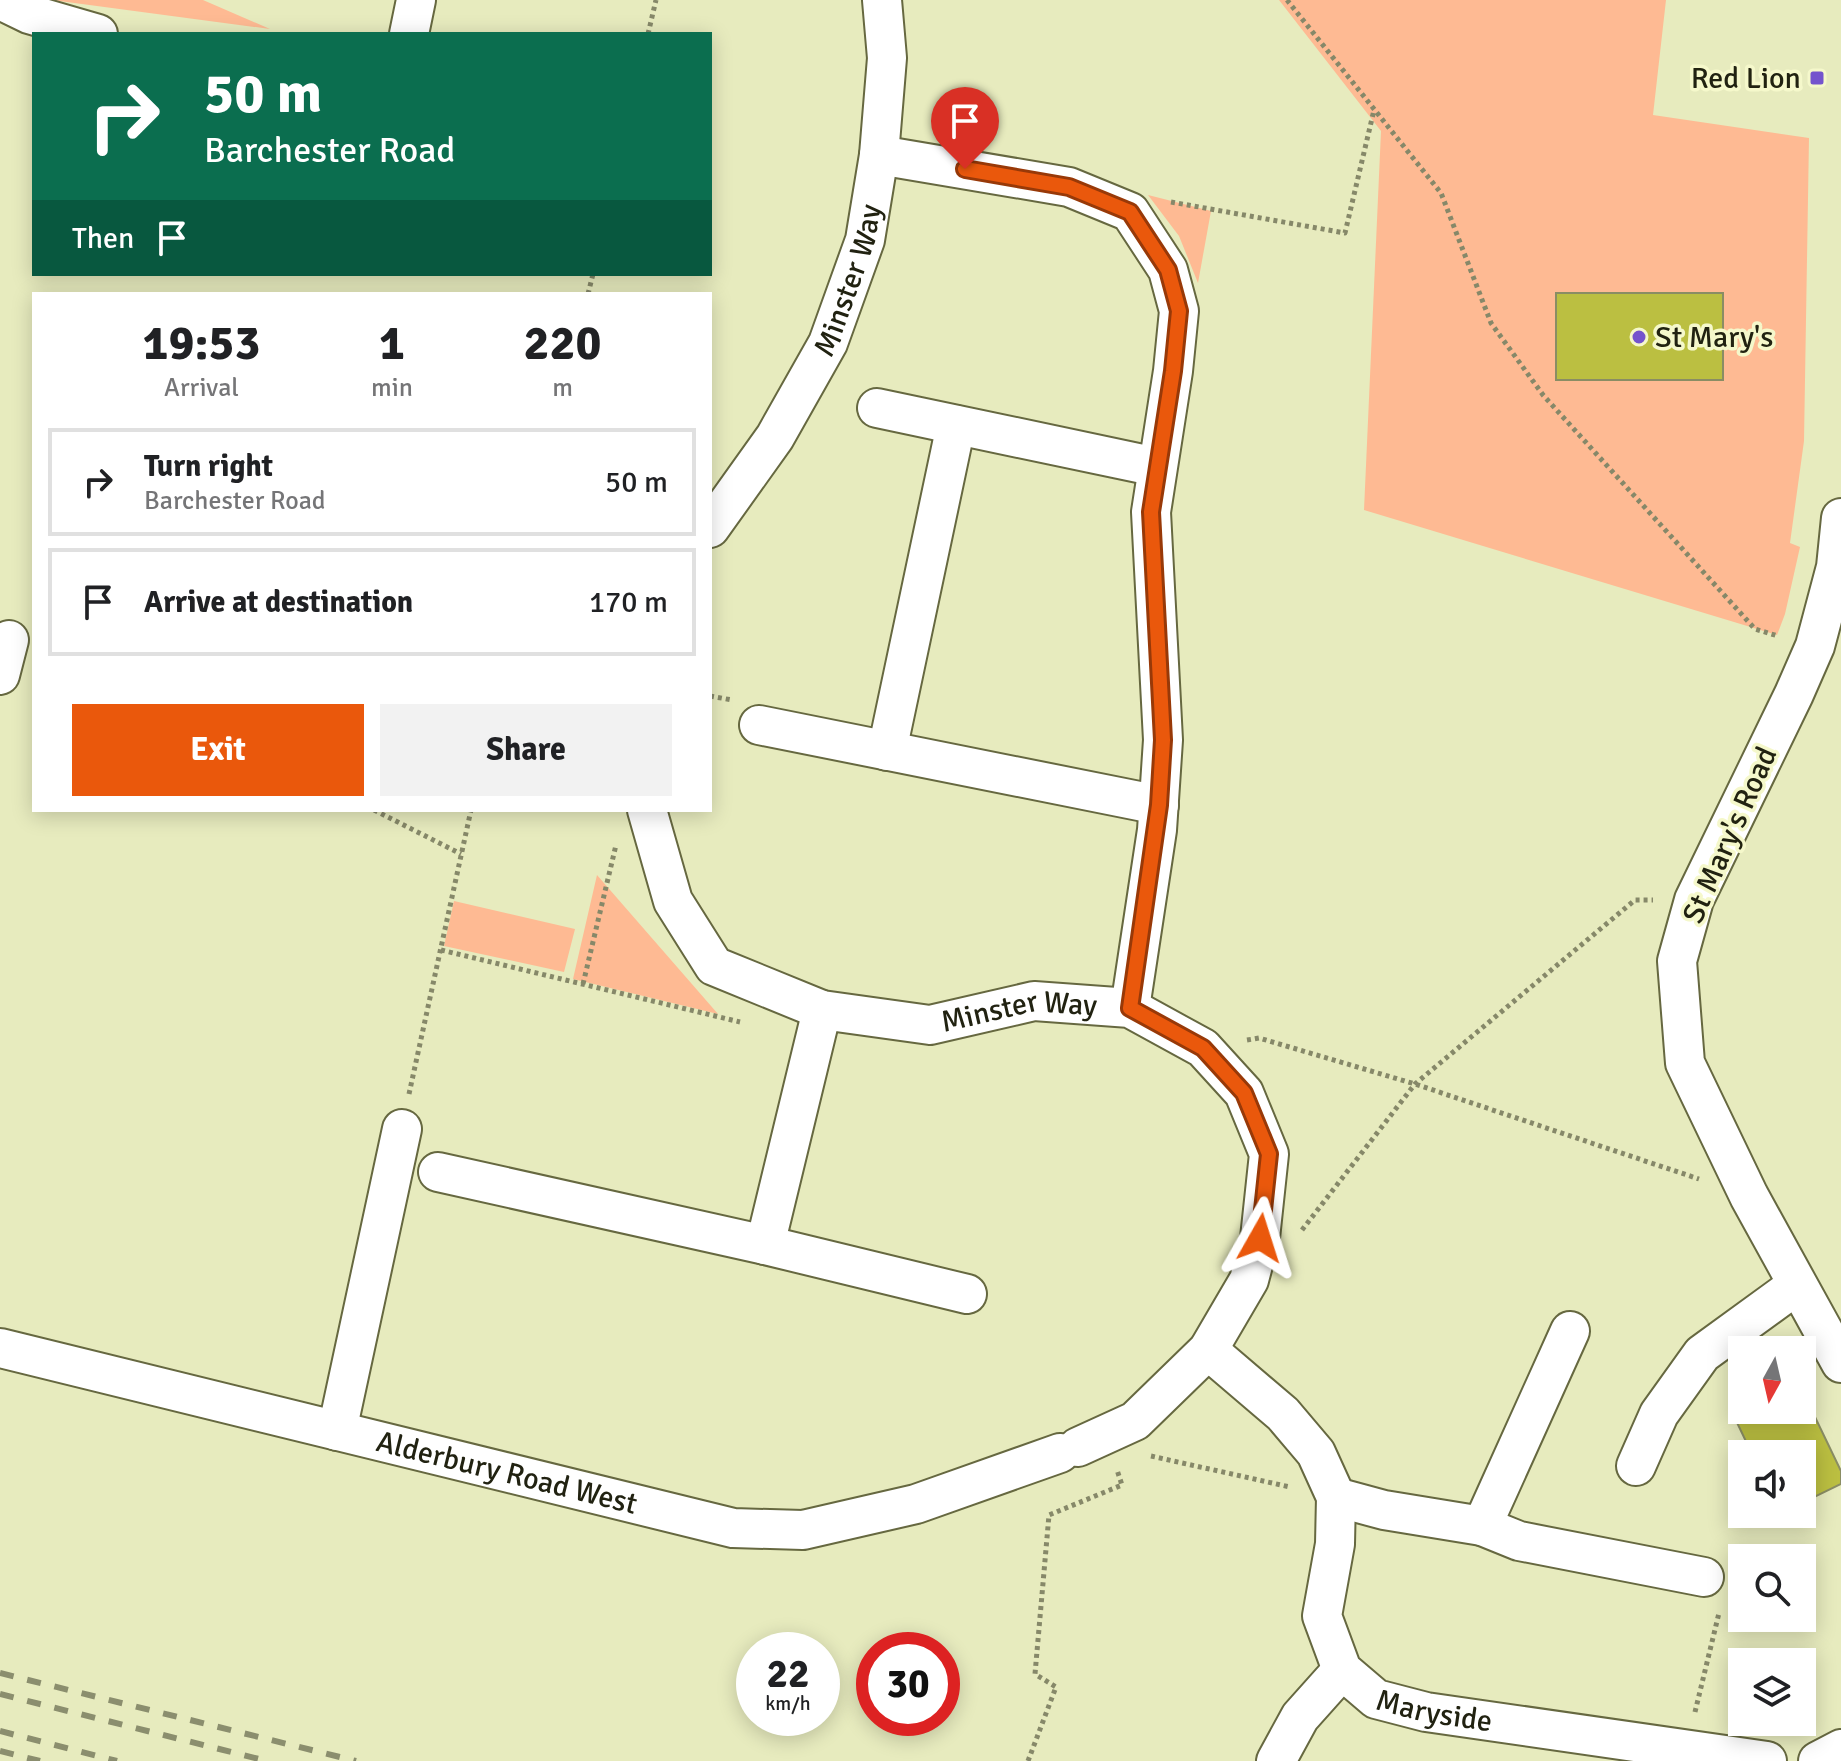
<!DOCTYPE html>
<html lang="en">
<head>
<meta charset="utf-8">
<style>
	:root { --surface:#fff; --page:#f2f2f2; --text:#202124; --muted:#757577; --line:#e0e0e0; --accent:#ea580c }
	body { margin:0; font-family:Signika,sans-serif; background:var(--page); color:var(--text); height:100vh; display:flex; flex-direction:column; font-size:30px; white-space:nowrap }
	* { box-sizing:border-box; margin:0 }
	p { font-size:26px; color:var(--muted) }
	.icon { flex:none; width:44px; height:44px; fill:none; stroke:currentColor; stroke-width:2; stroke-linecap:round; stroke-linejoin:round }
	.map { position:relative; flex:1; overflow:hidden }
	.sheet { position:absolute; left:32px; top:292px; width:680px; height:520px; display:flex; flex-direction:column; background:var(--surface); border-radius:0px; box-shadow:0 4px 20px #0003 }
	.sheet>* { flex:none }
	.hud { position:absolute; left:32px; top:32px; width:680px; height:244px; border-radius:0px; box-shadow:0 4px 20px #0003; background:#0b6e4f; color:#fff; overflow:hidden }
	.needle { width:52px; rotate:188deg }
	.controls { position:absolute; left:1728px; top:1336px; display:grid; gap:16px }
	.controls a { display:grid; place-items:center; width:88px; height:88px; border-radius:0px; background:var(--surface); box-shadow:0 4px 20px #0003; font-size:40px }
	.speed { position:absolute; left:736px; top:1632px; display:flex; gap:16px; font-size:40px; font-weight:700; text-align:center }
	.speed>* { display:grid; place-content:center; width:104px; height:104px; border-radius:50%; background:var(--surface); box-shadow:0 4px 20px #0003; line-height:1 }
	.speed small { font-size:20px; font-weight:400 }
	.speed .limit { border:12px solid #d22; background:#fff; color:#111 }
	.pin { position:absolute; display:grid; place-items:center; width:68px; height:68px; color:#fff; margin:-82px -34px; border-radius:50% 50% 50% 0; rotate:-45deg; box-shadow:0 0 8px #0007 }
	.pin .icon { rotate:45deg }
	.me { position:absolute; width:88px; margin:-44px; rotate:6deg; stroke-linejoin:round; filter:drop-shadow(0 0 6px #0008) }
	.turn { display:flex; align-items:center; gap:28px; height:168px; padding:0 40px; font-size:36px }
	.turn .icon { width:104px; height:104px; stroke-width:2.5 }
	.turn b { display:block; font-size:56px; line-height:68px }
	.then { display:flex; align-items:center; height:76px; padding:0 40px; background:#0003; gap:16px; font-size:30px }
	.eta { display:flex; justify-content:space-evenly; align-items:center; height:136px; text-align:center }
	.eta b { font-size:48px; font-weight:700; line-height:56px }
	.button { display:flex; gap:16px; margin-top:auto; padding:16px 40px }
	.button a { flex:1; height:92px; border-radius:0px; background:var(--accent); color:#fff; font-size:32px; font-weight:700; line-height:92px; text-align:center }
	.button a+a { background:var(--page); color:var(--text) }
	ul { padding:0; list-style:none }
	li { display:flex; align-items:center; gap:24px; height:108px; margin:0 16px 12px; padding:0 24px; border:4px solid var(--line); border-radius:0px }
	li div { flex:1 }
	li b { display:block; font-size:30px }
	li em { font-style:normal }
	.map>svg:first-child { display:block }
	.green { fill:#feba93 }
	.building { fill:#bbbf41; stroke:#8a8d64; stroke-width:2 }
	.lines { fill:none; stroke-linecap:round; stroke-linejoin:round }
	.minor-casing { stroke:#666840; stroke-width:42 }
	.path { stroke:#868869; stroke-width:5; stroke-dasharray:4 4; stroke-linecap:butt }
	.minor { stroke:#fff; stroke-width:38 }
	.rail { stroke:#8b8e6e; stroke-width:6; stroke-dasharray:14 14; stroke-linecap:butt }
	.route-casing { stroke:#983908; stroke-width:20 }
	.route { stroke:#ea580c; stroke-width:14 }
	.poi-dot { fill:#7454cd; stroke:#f5f8cb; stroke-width:3 }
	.labels { text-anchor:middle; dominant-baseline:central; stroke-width:7; stroke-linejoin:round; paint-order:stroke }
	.poi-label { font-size:30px; fill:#212211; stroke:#f5f8cb; text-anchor:end }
	.street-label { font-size:30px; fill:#212211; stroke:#f5f8cb }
</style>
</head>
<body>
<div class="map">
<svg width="1841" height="1761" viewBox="0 0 1841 1761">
	<rect width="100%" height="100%" fill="#e7ebbe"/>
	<path class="green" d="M52,0h151l67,29z
		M1279,0h387l-13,115 156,23 -5,303 -14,102 10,4 -15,67 -8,21 -413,-125 17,-379z
		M1148,195l63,16 -13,72 -19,-47z
		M597,875l121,139 -145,-35z
		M454,901l121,28 -11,43 -120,-26z"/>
	<path class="building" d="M1556,293h167v87h-167z
		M1802,1390l39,81v13l-39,19v-49h-50l-22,-46 12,-6v8h60z"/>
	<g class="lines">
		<g class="minor-casing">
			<g id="minor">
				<path d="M0,0l29,14 69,20"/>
				<path d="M409,34l7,-34"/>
				<path d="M879,155l190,32 61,25 38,58 11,41 -6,60 -22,141 12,228 -6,90 -27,178"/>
				<path d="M877,408l280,59"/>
				<path d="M1841,518l-5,49 -21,79 -21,48 -100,206 -17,61 8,102 64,133 92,167"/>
				<path id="s1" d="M710,528l65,-91 53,-94 37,-103 14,-85 8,-97 -5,-58"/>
				<path d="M0,675l9,-35"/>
				<path d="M759,725l400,80"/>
				<path d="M887,751l69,-326"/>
				<path id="s2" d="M647,810l26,91 41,65 108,44 108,15 104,-24 96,7 73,40 41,45 25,61 -9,84 -11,42 -41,70 -73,71 -57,26"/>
				<path d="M438,1172l327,73 57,-235"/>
				<path d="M765,1245l202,49"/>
				<path id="s3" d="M0,1348l733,180 70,2 113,-26 144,-51"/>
				<path id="s4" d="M1208,1350l75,64 33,39 20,44 -1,47 -13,72 20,54 34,29 50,13 341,49"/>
				<path d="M337,1431l65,-302"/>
				<path d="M1636,1466l23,-52 43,-60 95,-69"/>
				<path d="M1336,1497l48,13 98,16 88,-195"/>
				<path d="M1482,1526l37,15 185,36"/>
				<path d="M1276,1761l24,-44 42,-47"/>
				<path d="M1818,1761l23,-12"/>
			</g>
		</g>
		<path class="path" d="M1287,0l154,193 50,130 52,72 212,234 23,7
			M648,34l8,-34
			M1171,202l174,31 29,-123
			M588,294l5,-20
			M710,696l22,4
			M374,810l87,44
			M441,950l299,72
			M583,984l33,-139
			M1247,1040l12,-2 156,46 284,95
			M409,1094l62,-284
			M1302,1230l113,-146 220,-184h18
			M1151,1456l139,31
			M1695,1712l24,-99
			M1028,1761l28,-74 -21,-13 14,-159 73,-30 -5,-15"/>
		<use href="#minor" class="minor"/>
		<path class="rail" d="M0,1673l356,88
			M0,1694l267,67
			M0,1731l117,30
			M0,1751l40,10"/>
	</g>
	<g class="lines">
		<g class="route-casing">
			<path id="route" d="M965,169l104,18 61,25 38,58 11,41 -6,60 -22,141 12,228 -4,65 -29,203 73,40 41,45 25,61 -9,84"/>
		</g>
		<use href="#route" class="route"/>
	</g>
	<g class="poi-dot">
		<rect x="1809" y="70" width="16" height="16" rx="4"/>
		<circle cx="1639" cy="337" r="8"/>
	</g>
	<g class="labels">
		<g class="poi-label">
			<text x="1801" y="78">Red Lion</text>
			<text x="1655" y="337" text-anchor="start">St Mary's</text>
		</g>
		<g class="street-label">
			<text stroke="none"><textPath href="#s1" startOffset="286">Minster Way</textPath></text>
			<text transform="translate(1730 835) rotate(-66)">St Mary's Road</text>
			<text stroke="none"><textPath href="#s2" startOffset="488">Minster Way</textPath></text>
			<text stroke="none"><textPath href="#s3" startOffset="522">Alderbury Road West</textPath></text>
			<text stroke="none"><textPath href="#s4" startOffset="480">Maryside</textPath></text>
		</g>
	</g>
</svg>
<div class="controls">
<a><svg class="needle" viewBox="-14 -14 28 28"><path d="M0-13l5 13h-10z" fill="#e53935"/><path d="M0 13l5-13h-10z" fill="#757577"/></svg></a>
<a><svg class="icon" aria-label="sound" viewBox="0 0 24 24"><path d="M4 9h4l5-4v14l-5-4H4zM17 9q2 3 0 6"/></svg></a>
<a><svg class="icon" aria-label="search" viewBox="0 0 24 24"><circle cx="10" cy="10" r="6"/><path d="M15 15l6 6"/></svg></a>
<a><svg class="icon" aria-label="layers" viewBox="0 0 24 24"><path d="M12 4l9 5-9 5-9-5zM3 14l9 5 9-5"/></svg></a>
</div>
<div class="speed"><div>22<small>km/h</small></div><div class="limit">30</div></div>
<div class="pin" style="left:965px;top:169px;background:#d93025"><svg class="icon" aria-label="arrive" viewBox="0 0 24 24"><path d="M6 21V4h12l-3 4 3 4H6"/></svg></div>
<svg class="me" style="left:1260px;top:1238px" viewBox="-20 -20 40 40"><path d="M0-17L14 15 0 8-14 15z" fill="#ea580c" stroke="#fff" stroke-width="4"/></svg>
<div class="hud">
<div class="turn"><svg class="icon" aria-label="right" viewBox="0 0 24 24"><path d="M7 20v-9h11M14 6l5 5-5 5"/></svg><div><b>50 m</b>Barchester Road</div></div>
<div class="then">Then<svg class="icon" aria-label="arrive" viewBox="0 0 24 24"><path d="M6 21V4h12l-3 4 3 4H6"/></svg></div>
</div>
<section class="sheet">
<div class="eta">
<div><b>19:53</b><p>Arrival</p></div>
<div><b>1</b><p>min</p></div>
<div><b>220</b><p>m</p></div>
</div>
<ul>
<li><svg class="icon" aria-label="right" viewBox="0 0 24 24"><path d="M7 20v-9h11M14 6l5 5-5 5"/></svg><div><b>Turn right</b><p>Barchester Road</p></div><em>50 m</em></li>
<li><svg class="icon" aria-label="arrive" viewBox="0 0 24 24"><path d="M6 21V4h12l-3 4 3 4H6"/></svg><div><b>Arrive at destination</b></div><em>170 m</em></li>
</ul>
<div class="button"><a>Exit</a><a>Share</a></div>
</section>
</div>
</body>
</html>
